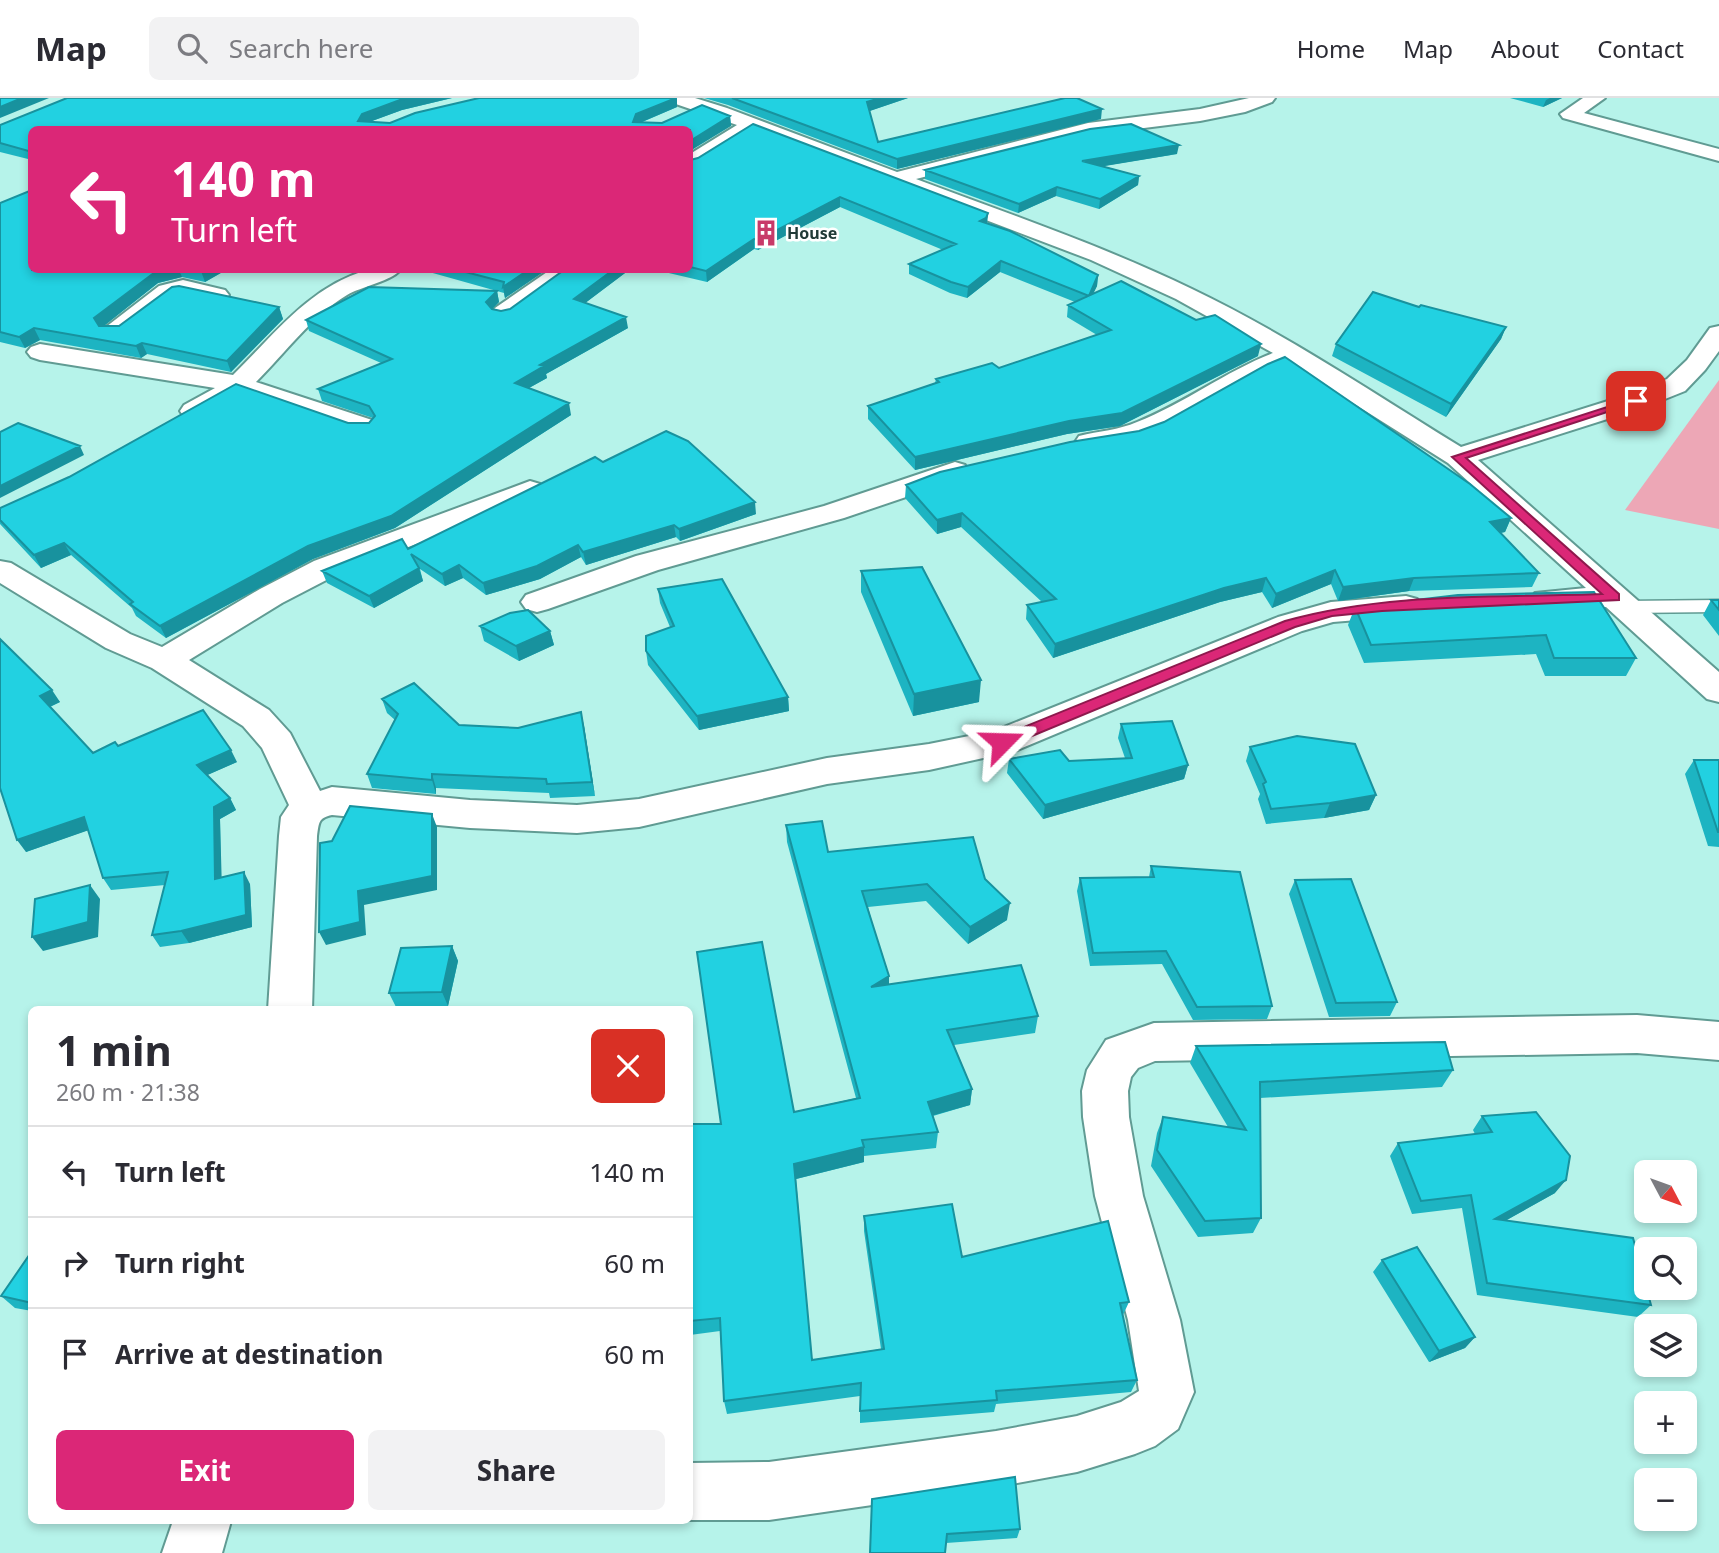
<!DOCTYPE html>
<html lang="en">
<head>
<meta charset="utf-8">
<style>
	:root { --surface:#fff; --page:#f2f2f3; --text:#2b2b33; --muted:#7c7c81; --line:#e1e1e2; --accent:#db2777 }
	body { margin:0; font-family:"Noto Sans",sans-serif; background:var(--page); color:var(--text); height:100vh; display:flex; flex-direction:column; font-size:26px; white-space:nowrap }
	* { box-sizing:border-box; margin:0 }
	p { font-size:23px; color:var(--muted) }
	.icon { flex:none; width:38px; height:38px; fill:none; stroke:currentColor; stroke-width:2; stroke-linecap:round; stroke-linejoin:round }
	.map { position:relative; flex:1; overflow:hidden }
	.drawer { position:absolute; left:28px; top:908px; width:665px; height:518px; display:flex; flex-direction:column; background:var(--surface); border-radius:10px; box-shadow:0 4px 10px #0003 }
	.drawer>* { flex:none }
	.top-card { position:absolute; left:28px; top:28px; width:665px; height:147px; border-radius:10px; box-shadow:0 4px 10px #0003; background:#db2777; color:#fff; overflow:hidden }
	.needle { width:46px; rotate:131deg }
	.controls { position:absolute; left:1634px; top:1062px; display:grid; gap:14px }
	.controls a { display:grid; place-items:center; width:63px; height:63px; border-radius:10px; background:var(--surface); box-shadow:0 4px 10px #0003; font-size:35px }
	.pin { position:absolute; display:grid; place-items:center; width:60px; height:60px; color:#fff; margin:-30px; border-radius:14px; box-shadow:0 4px 10px #0006 }
	.me { position:absolute; width:77px; margin:-38px; rotate:68deg; stroke-linejoin:round; filter:drop-shadow(0 0 5px #0008) }
	.turn { display:flex; align-items:center; gap:24px; height:147px; padding:0 28px; font-size:32px }
	.turn .icon { width:91px; height:91px; stroke-width:2.5 }
	.turn b { display:block; font-size:49px; line-height:60px }
	.round { display:grid; place-items:center; flex:none; width:74px; height:74px; border-radius:10px; background:var(--page) }
	.headline { display:flex; align-items:center; justify-content:space-between; height:119px; padding:0 28px }
	h1 { font-size:42px; font-weight:700; line-height:52px }
	.button { display:flex; gap:14px; margin-top:auto; padding:14px 28px }
	.button a { flex:1; height:80px; border-radius:10px; background:var(--accent); color:#fff; font-size:28px; font-weight:700; line-height:80px; text-align:center }
	.button a+a { background:var(--page); color:var(--text) }
	ul { padding:0; list-style:none }
	li { display:flex; align-items:center; gap:21px; height:91px; padding:0 28px; border-top:2px solid var(--line) }
	li div { flex:1 }
	li b { display:block; font-size:26px }
	li em { font-style:normal }
	header { display:flex; align-items:center; gap:42px; box-sizing:border-box; height:98px; padding:0 35px; background:var(--surface); border-bottom:2px solid var(--line) }
	header strong { font-size:33px }
	nav { display:flex; gap:38px; margin-inline-start:auto; font-size:24px }
	.search { width:490px; height:63px; background:var(--page); display:flex; align-items:center; gap:18px; box-sizing:border-box; padding:0 24px; border-radius:10px; color:var(--muted); font-size:26px }
	.map>svg:first-child { display:block }
	.green { fill:#eda7b6 }
	.lines { fill:none; stroke-linecap:round; stroke-linejoin:round }
	.service-casing { stroke:#609b93; stroke-width:3 }
	.minor-casing { stroke:#609b93; stroke-width:4 }
	.service { fill:#fff; fill-rule:evenodd }
	.minor { fill:#fff; fill-rule:evenodd }
	.wall { fill:#1db4c2 }
	.shaded-wall { fill:#18929e }
	.building { fill:#22d1e1; stroke:#18929e; stroke-width:2 }
	.route { fill:#db2777; stroke:#8e194d; stroke-width:2 }
	.labels { text-anchor:middle; dominant-baseline:central; stroke-width:5; stroke-linejoin:round; paint-order:stroke }
	.far-poi-label { font-size:16px; font-weight:bold; fill:#213a37; stroke:#fff; text-anchor:start }
</style>
</head>
<body>
<header>
<strong>Map</strong>
<div class="search"><svg class="icon" aria-label="search" viewBox="0 0 24 24"><circle cx="10" cy="10" r="6"/><path d="M15 15l6 6"/></svg>Search here</div>
<nav><a>Home</a><a>Map</a><a>About</a><a>Contact</a></nav>
</header>
<div class="map">
<svg width="1719" height="1455" viewBox="0 0 1719 1455">
	<rect width="100%" height="100%" fill="#b6f3ea"/>
	<path class="green" d="M1719,282v149l-94,-19z"/>
	<g class="lines">
		<g class="service-casing">
			<path id="service" d="M1719,502v12l-94,1 -10,-6 10,-6z"/>
		</g>
		<g class="minor-casing">
			<path id="minor" d="M667,0h28l32,10 170,64 191,-49 112,-14 49,-11h26l-3,4 -27,10 -45,9 -112,14 -172,44c93,35 187,67 276,110 94,45 181,104 269,158l166,-52 40,-16 20,-19 23,-32 9,-2v25l-14,19 -20,21 -40,16 -167,53 241,212v30l-12,-3 -101,-92 -60,3 -11,-3 -5,-7 5,-7 51,-5 -138,-125 -157,-99c-56,22 -154,98 -212,84l-4,-6 4,-6c20,-5 40,-6 58,-14 48,-19 89,-51 136,-69l-97,-54 -85,-39 -338,-129 -56,35 -7,2v-14l47,-29 -67,-23z
				M1583,0h22l-21,15 135,36v12l-156,-43 -3,-4z
				M367,172h33c-6,10 -40,17 -53,25 -36,22 -61,57 -91,87l116,38 4,6 -4,6 -10,2 -120,-40c-17,11 -38,28 -58,23l-4,-6 4,-6 31,-17 -175,-28 -9,-3 -4,-5 4,-5 9,-3 193,31c41,-40 76,-88 134,-105z
				M550,172h25l-64,48 -8,2 -8,-2 -4,-5 4,-5z
				M183,182l42,10 4,5 -4,5c-17,4 -33,-8 -50,-4l-52,39 -9,2 -9,-2 -3,-5 57,-44z
				M955,364l10,3 4,6 -4,6 -121,41 -186,52 -110,39 -11,3 -11,-3 -5,-7 5,-7 110,-39 188,-50z
				M530,383l10,3 5,6 -5,6 -204,79 -54,28 -93,57 80,50 21,23 30,58 12,-4 138,13 107,5 62,-6 188,-41 102,-14 65,-13 284,-114 53,-15 75,-6 11,3 5,7 -5,7 -11,3 -73,6 -31,9 -287,120 -86,19 -102,14 -188,43 -62,6 -107,-5 -138,-13c-14,3 -13,8 -15,21l-5,174h-44l11,-174 2,-19 8,-12 -27,-57 -19,-22 -91,-58 -46,-20 -106,-65v-22l11,2 119,71 32,13 98,-58 54,-28z
				M1637,917l82,7v38l-82,-7 -482,8 -17,7 -7,9 -3,14 1,26 14,79 37,124 14,72 -16,37 -23,17 -20,8 -58,18 -81,15 -227,33h-79v-57l79,-1 227,-31 81,-15 44,-14 18,-11 -11,-71 -33,-124 -12,-79 -1,-26 5,-21 19,-30 48,-17z
				M173,1423h58l-9,32h-60z"/>
		</g>
		<use href="#service" class="service"/>
		<use href="#minor" class="minor"/>
	</g>
	<path class="wall" d="M67,0h385l-50,12 -33,12 21,1 287,-25v9l-37,16h22l68,-7 1,10 -699,4v30l-32,-8v-27z
		M704,0h204l-39,13 9,31 223,-23 -204,50 -169,-64z
		M1510,0h52l-19,9z
		M1177,56l-74,12 36,10 -1,9 -39,24 -43,-13 -38,17 -93,-34v-9z
		M690,62l298,53 -1,10 111,52 -1,11 -4,7 165,63 -138,70 -53,8 -152,36 -47,-51v-13l67,-23 1,-4 63,-11 98,-33 -30,-18 1,-12 7,-3 -75,-30 -33,26 -17,-5 -41,-19v-10l34,-14 -103,-43 -82,43 -4,-1 -47,33 -51,-12h34z
		M0,105l32,67h194l-21,12 -23,-5 -24,6 -55,43h16l160,-19 4,12 -52,53 -84,-18 -6,4 -101,-18 -15,8 -25,-6z
		M422,172h124l-41,28 -1,-5z
		M564,172h65l-44,33 43,25 -82,46 1,4 -18,10 42,27 -176,113 -82,31 -147,79 -30,-22 -4,-8 -61,-53 -30,13 -41,-44v-16l348,-85h21l4,-5 -51,-17 -4,-12 63,-26 -72,-32 -3,-11 191,-29 2,11 -7,7 9,2 9,-2z
		M1419,209l87,20 -5,12 -55,78 -114,-61 4,-12z
		M603,364l153,52 -76,27 -4,-4 -90,28 -5,-8 -41,22 -54,16 -23,-17 -18,8 -25,-17 3,12 -49,27 -47,-25 -5,-12 86,-22z
		M906,387l605,33 -6,14 -5,1 39,40 -7,14 -123,4 -71,10 -7,-17 -59,24 -10,-16 -42,10 -167,56 -27,-39 1,-14 15,-3 -81,-75 -24,7 -32,-36z
		M861,473l118,131 -66,14 -52,-124z
		M658,491l130,108 1,14 -90,19 -51,-65 -2,-14 24,-24 -10,-24z
		M1458,497l178,63 -10,18h-81l-9,-22 -172,9 -16,-38 7,-18z
		M1711,502h8v36l-16,-21z
		M480,528l70,5 4,14 -35,16 -35,-20z
		M0,541l60,63 -10,5 43,46 25,-7 119,16 -30,13 23,23 6,12 -16,9 1,59 29,6 2,43 -63,16 -29,4 -8,-12 13,-50 -54,5 -8,-12 -15,-48 -62,22z
		M382,601l77,26 59,3 66,-2 11,70 -45,2 -1,-5 -113,-5v6l-64,-6 -5,-14 28,-54 -8,-7z
		M1121,626l67,41 -4,14 -141,40 -36,-46 2,-14 60,2 56,-3 -7,-20z
		M1250,649l126,48 -7,15 -45,8 -58,6 -8,-25 2,-5 -14,-33z
		M1694,662h25v87l-11,-1 -23,-72z
		M786,727l42,27 157,27 22,41 -39,24 -42,-43 -58,6 21,78 149,31 -3,17 -81,12 18,44 -2,16 -37,11 5,16 -2,16 -72,8v6l-68,17 16,181 69,-11 -17,-118v-15l98,41 167,45 -6,13 14,65 -6,12 -135,12 -2,8 -134,11v-27l-133,18 -3,-13 -4,-70 -30,4v-211h31l73,-12 62,-14 -69,-256z
		M1151,768l121,140 -5,13 -74,1 -31,-56 -72,2 -13,-75 3,-13 69,-1z
		M1295,782l102,122 -7,14 -61,1 -40,-123z
		M452,848l6,15 -10,45 -52,1 -7,-14z
		M1196,948l257,24 -11,17 -182,11 1,120 -8,15 -55,4 -47,-71 6,-33 6,-16 65,10 -38,-64z
		M1482,1018l73,77 -50,28 146,84 -13,12 -161,-22 -15,-87 -50,6 -22,-58 8,-13 77,-9 -2,-4z
		M32,1153v60l-17,-3 -14,-12z
		M1382,1162l93,77 -10,11 -36,14 -56,-90z
		M872,1401l148,30 -3,9 -71,5z"/>
	<path class="shaded-wall" d="M22,0h27l-49,20v-11z
		M409,0h43l-50,12 -38,14 -6,-3 4,-7 38,-14z
		M677,0v9l-40,17 -4,-2 3,-8z
		M880,0h28l-41,14v-10z
		M1550,0h12l-19,9 3,-7z
		M1102,11l-1,10 -204,50v-10z
		M730,18l1,10 -41,25v-10z
		M1179,47l-2,9 -96,16 1,-9z
		M1139,78l-1,9 -39,24 1,-10z
		M1057,89l-1,9 -38,17 1,-9z
		M840,99v10l-82,43v-10z
		M988,115l-1,10 -7,-2z
		M754,141v10l-47,33 -1,-11z
		M1001,163l-1,11 -33,26 1,-11z
		M167,172h12l3,7 -24,6 -59,47 -5,-12 60,-45z
		M204,172h22l-21,12 -4,-11z
		M528,172h18l-41,28 -2,-11z
		M613,172h16l-53,40 -2,-11z
		M1098,177l-1,11 -10,21 2,-11z
		M497,193l2,11 -11,11 -2,-11z
		M279,209l4,12 -52,53 -4,-11z
		M626,219l2,11 -82,46 1,4 -29,16 -3,-11 25,-18z
		M1506,229l-5,12 -55,78 5,-13z
		M34,230l6,12 -15,8 -6,-11z
		M142,245l5,11 -6,4 -5,-12z
		M1261,246l-3,12 -138,70 -53,8 -152,36v-13l154,-36z
		M569,305l2,12 -176,113 -82,31 -147,79 -6,-12 148,-80z
		M80,348l4,9 -84,43v-12z
		M755,404l1,12 -76,27 -1,-12z
		M962,415l-1,14 -24,7v-14z
		M1511,420l-6,14 -21,4 6,-14z
		M674,427l2,12 -90,28 -3,-13z
		M64,445l7,12 -30,13 -7,-13z
		M578,447l3,12 -41,22 -54,16 -3,-12z
		M459,467l4,13 -18,8 -3,-12z
		M419,470l4,13 -49,27 -5,-12z
		M1335,472l-4,14 -59,24 4,-14z
		M1266,480l-4,14 -42,10 -167,56 2,-14 169,-56z
		M1414,480l-5,13 -71,10 5,-14z
		M550,533l4,14 -35,16 -3,-15z
		M981,582l-2,22 -66,14 1,-22z
		M52,592l8,12 -13,6 -7,-12z
		M788,599l1,14 -90,19 -2,-14z
		M581,614l3,14 11,70 -3,-14z
		M231,652l6,12 -34,15 -6,-12z
		M1188,667l-4,14 -141,40 2,-14z
		M432,676l4,14v6l-4,-14z
		M1376,697l-7,15 -45,8 6,-15z
		M230,700l6,12 -16,9 2,72 -7,-12 -1,-72z
		M432,716l5,13v63l-73,15 2,30 -40,10 -7,-13z
		M84,719l8,12 -66,23 -9,-12z
		M244,774l6,12 2,43 -63,16 -8,-12z
		M90,787l10,14 -2,38 -55,14 -11,-14z
		M1010,805l-3,17 -39,24 2,-17z
		M452,848l6,15 -10,45 -6,-14z
		M889,878v17l-18,-6z
		M972,991l-2,16 -43,12 1,-15z
		M864,1049v15l-68,17 -2,-15z
		M1566,1082l-11,13 -70,39 10,-13z
		M1475,1239l-10,11 -36,14 10,-11z"/>
	<path class="building" d="M0,0h22l-22,9z
		M67,0h342l-9,2 -38,14 -4,7 32,2 25,-10 64,-15h197l-40,16 -3,8 29,1 40,-18 28,11 -40,25v-11h-658v22l-32,-9v-18z
		M732,0h148l-13,4 11,40 187,-44h12l25,11 -205,50z
		M753,26l235,89 -2,5 -6,3 30,10 88,44 -9,21 -88,-35 -33,26 -17,-5 -42,-18 47,-20 -116,-47 -82,43 -4,-1 -48,32 -16,-4v-107l8,-2z
		M1131,26l48,21 -97,16 57,15 -39,23 -43,-12 -38,17 -94,-34 165,-41z
		M32,92v80h135l-13,3 -60,45 5,8h20l53,-39 7,-1 100,21 -52,54 -85,-18 -6,3 -102,-18 -15,9 -19,-5v-129z
		M458,172h70l-25,17 1,-5z
		M564,172h49l-39,29 52,18 -86,48 4,1 -29,17 54,20 -178,113 -83,30 -148,80 -30,-22 3,-2 -69,-59 -30,12 -34,-35v-12l69,-31 167,-93 112,39h21l6,-7 -6,-10 -51,-17 74,-30 -86,-39 63,-33 128,4 -11,11 6,7 9,2 9,-2z
		M1121,183l75,39 19,-5 46,29 -139,69 -53,8 -154,36 -47,-51 71,-24 -3,-3 56,-16 7,5 112,-38 -43,-25z
		M1373,194l46,15 2,-2 85,22 -55,77 -115,-60z
		M1285,259l185,127 41,34 -21,4 49,51 -125,5 -71,9 -8,-17 -59,24 -10,-16 -42,10 -169,56 -28,-39 29,-6 -94,-86 -25,7 -31,-35 34,-13 130,-30 69,-11 25,-9 104,-58z
		M18,325l62,23 -80,40v-54z
		M666,333l22,10 67,61 -76,27 -5,-4 -91,27 -5,-7 -41,21 -54,17 -24,-18 -17,9 -31,-20 8,14 -50,28 -47,-25 80,-32 6,10 187,-92 8,5z
		M922,469l59,113 -67,14 -53,-123z
		M722,481l66,118 -91,19 -51,-65v-15l28,-10 -16,-37z
		M1594,494l42,66h-82l-8,-23 -175,10 -16,-38 103,-12z
		M1711,502h8v10z
		M528,512l22,21 -34,15 -36,-20 30,-13z
		M0,541l52,51 -12,6 53,57 22,-11 3,4 85,-36 28,40 -34,15 33,33 -16,9 1,72 29,-7 2,43 -65,16 -29,4 16,-63 -65,6 -19,-61 -67,23 -17,-52z
		M414,585l45,42 59,3 63,-16 11,70 -45,2 -1,-5 -114,-5v6l-65,-6 31,-60 -16,-15z
		M1172,623l16,44 -143,40 -36,-46 51,-9 9,11 63,-3 -11,-34z
		M1297,638l58,8 21,51 -46,8 -59,6 -8,-25 3,-2 -16,-35z
		M1694,662h25v72h-1z
		M350,708l82,8v62l-74,15 2,31 -41,10 1,-89 12,-2z
		M822,723l6,31 145,-15 12,42 25,24 -40,24 -43,-43 -65,7 27,85 -18,11 150,-22 17,51 -91,14 25,59 -44,13 10,30 -76,8 2,7 -70,17 18,196 72,-11 -20,-133 88,-12 10,53 146,-36 21,81 -9,1 17,77 -141,11 1,9 -137,11 1,-28 -137,18 -4,-83 -30,3v-197h31l-24,-172 65,-10 32,170 66,-14 -74,-273z
		M1151,768l89,6 32,134 -75,1 -31,-56 -73,2 -13,-75 74,-1z
		M1351,781l46,123 -61,1 -41,-123z
		M90,787l-2,37 -56,15 3,-38z
		M452,848l-10,46 -53,1 12,-45z
		M1445,944l8,28 -193,12 1,136 -56,3 -48,-71 6,-33 83,13 -50,-84z
		M1536,1014l34,44 -4,24 -71,39 138,19 18,67 -164,-22 -16,-88 -50,6 -23,-58 94,-11 -10,-16z
		M1417,1149l58,90 -36,14 -57,-91z
		M32,1153v52l-31,-7z
		M1015,1379l5,52 -73,5 -2,19h-75l2,-54z"/>
	<path class="route" d="M1632,301l9,2 -175,57 153,136v6l-237,11 -50,5 -37,11 -287,119 -6,1 -7,-5 2,-4 288,-117c102,-29 212,-23 317,-27l-150,-137z"/>
	<defs>
		<g id="building-bare" transform="scale(2.1)"><path d="M-4-6H4V6H1V3H-1V6H-4ZM-2.5-4.3h1.7v1.8h-1.7ZM.8-4.3h1.7v1.8H.8ZM-2.5-1h1.7V.8h-1.7ZM.8-1h1.7V.8H.8Z" fill="#c83a69" stroke="#fff" stroke-width="2.5" paint-order="stroke"/></g>
	</defs>
	<g fill-rule="evenodd">
		<use href="#building-bare" x="766" y="135"/>
	</g>
	<g class="labels">
		<g class="far-poi-label">
			<text x="787" y="135">House</text>
		</g>
	</g>
</svg>
<div class="controls">
<a><svg class="needle" viewBox="-14 -14 28 28"><path d="M0-13l5 13h-10z" fill="#e53935"/><path d="M0 13l5-13h-10z" fill="#7c7c81"/></svg></a>
<a><svg class="icon" aria-label="search" viewBox="0 0 24 24"><circle cx="10" cy="10" r="6"/><path d="M15 15l6 6"/></svg></a>
<a><svg class="icon" aria-label="layers" viewBox="0 0 24 24"><path d="M12 4l9 5-9 5-9-5zM3 14l9 5 9-5"/></svg></a>
<a>+</a>
<a>−</a>
</div>
<div class="pin" style="left:1636px;top:303px;background:#d93025"><svg class="icon" aria-label="arrive" viewBox="0 0 24 24"><path d="M6 21V4h12l-3 4 3 4H6"/></svg></div>
<svg class="me" style="left:1002px;top:644px" viewBox="-20 -20 40 40"><path d="M0-17L14 15 0 8-14 15z" fill="#db2777" stroke="#fff" stroke-width="4"/></svg>
<div class="top-card">
<div class="turn"><svg class="icon" aria-label="left" viewBox="0 0 24 24"><path d="M17 20v-9H6M10 6l-5 5 5 5"/></svg><div><b>140 m</b>Turn left</div></div>
</div>
<section class="drawer">
<div class="headline"><div><h1>1 min</h1><p>260 m · 21:38</p></div><a class="round" style="background:#d93025;color:#fff"><svg class="icon" aria-label="close" viewBox="0 0 24 24"><path d="M6 6l12 12M18 6L6 18"/></svg></a></div>
<ul>
<li><svg class="icon" aria-label="left" viewBox="0 0 24 24"><path d="M17 20v-9H6M10 6l-5 5 5 5"/></svg><div><b>Turn left</b></div><em>140 m</em></li>
<li><svg class="icon" aria-label="right" viewBox="0 0 24 24"><path d="M7 20v-9h11M14 6l5 5-5 5"/></svg><div><b>Turn right</b></div><em>60 m</em></li>
<li><svg class="icon" aria-label="arrive" viewBox="0 0 24 24"><path d="M6 21V4h12l-3 4 3 4H6"/></svg><div><b>Arrive at destination</b></div><em>60 m</em></li>
</ul>
<div class="button"><a>Exit</a><a>Share</a></div>
</section>
</div>
</body>
</html>
